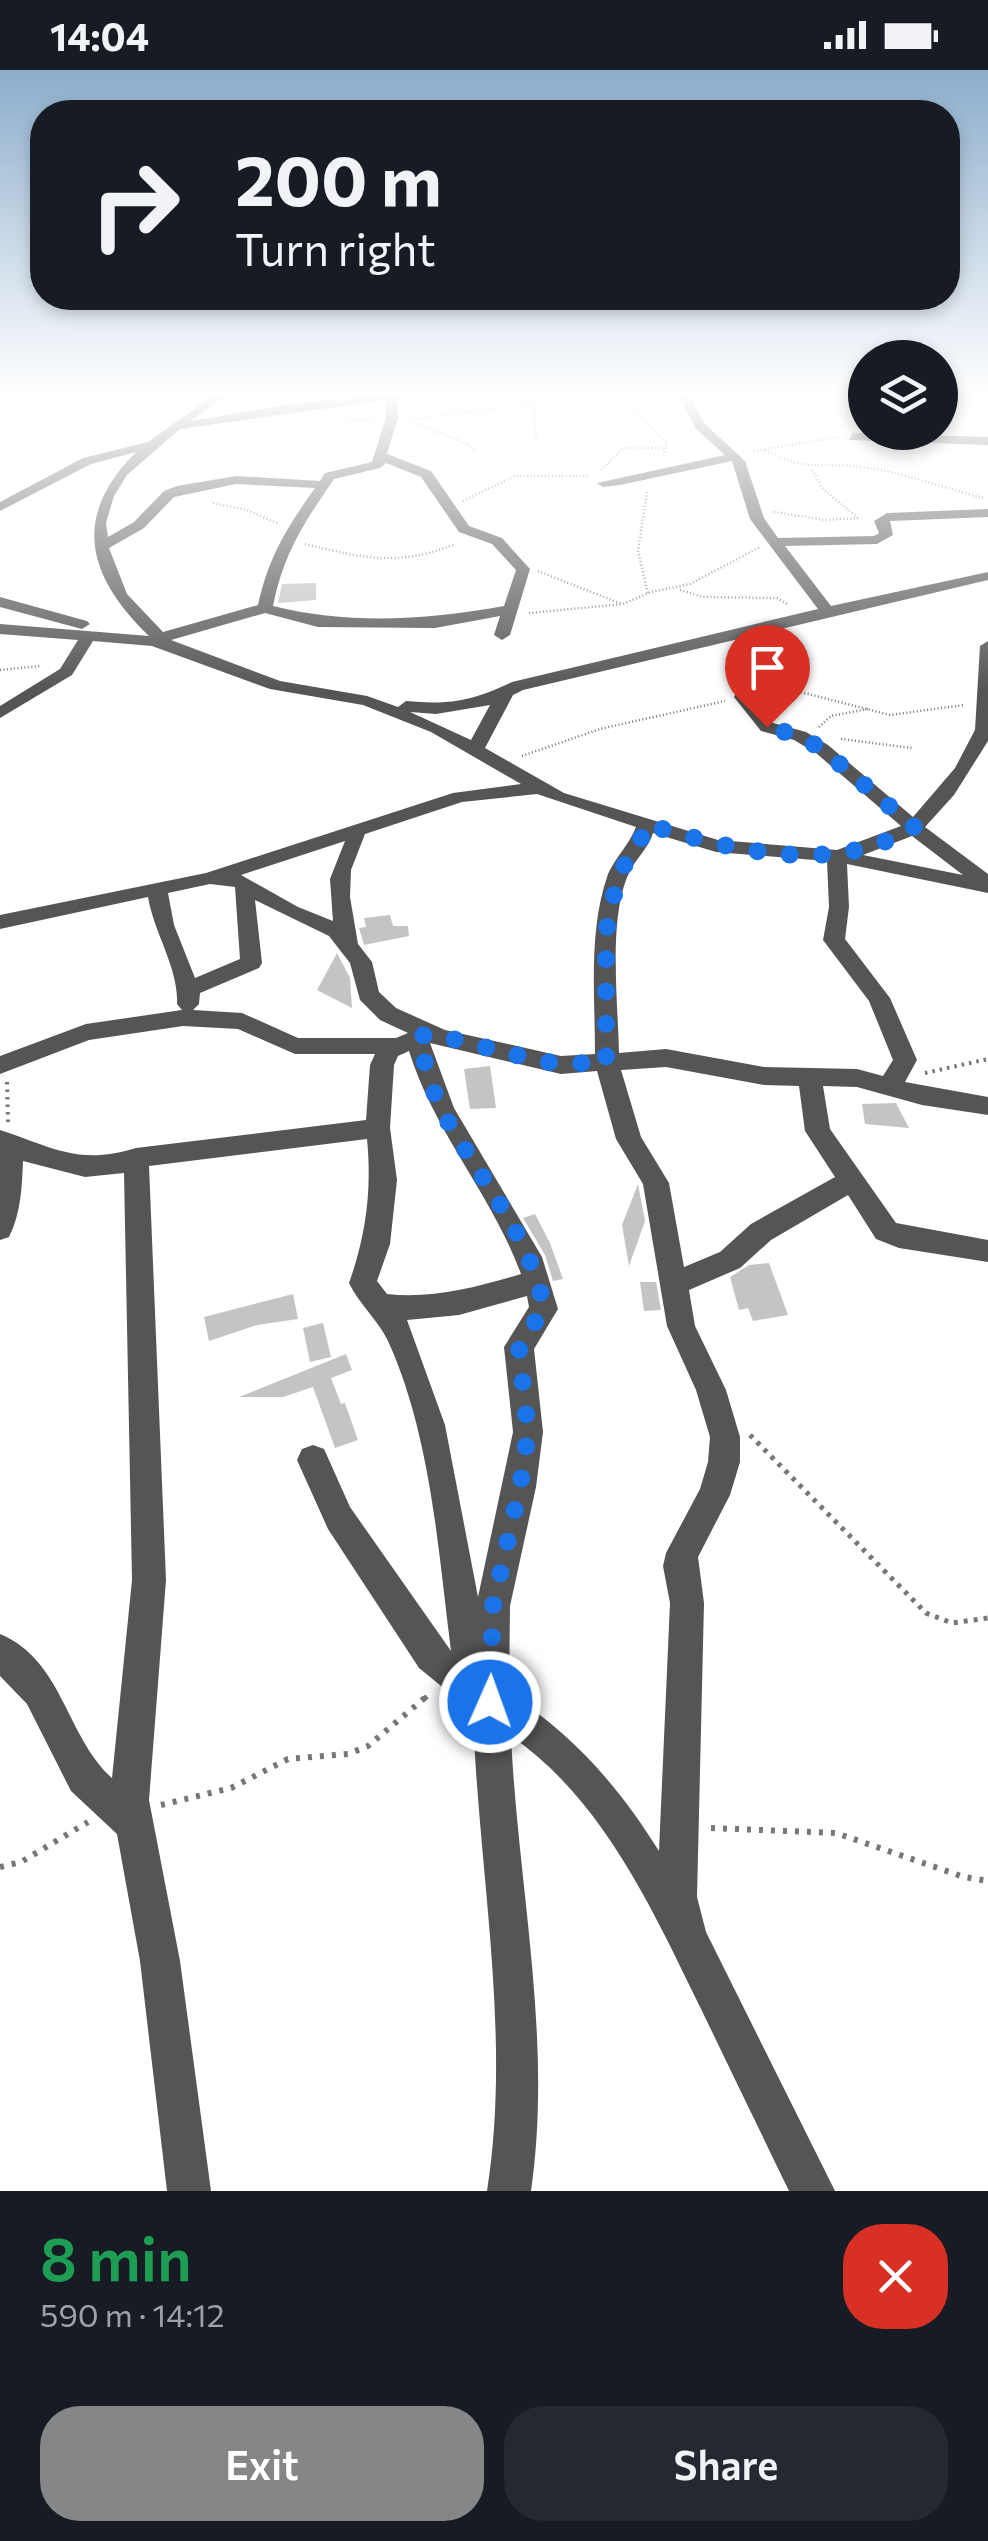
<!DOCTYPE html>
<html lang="en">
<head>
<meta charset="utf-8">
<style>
	:root { --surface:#171b24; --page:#242831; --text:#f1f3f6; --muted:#9ea1a6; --accent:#858687 }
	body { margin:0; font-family:Commissioner,sans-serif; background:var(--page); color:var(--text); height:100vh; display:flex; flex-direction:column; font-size:38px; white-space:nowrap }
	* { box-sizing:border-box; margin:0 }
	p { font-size:32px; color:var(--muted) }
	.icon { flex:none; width:55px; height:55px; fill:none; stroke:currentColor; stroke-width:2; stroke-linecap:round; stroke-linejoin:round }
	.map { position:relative; height:2121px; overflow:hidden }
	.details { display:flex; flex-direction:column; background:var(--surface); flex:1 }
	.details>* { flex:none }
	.top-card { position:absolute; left:30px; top:30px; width:930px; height:210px; border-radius:40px; box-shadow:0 5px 15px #0003; background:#171b24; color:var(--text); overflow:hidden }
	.controls { position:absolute; left:848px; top:270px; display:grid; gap:20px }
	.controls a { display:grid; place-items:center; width:110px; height:110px; border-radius:50%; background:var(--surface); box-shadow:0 5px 15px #0003; font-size:50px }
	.pin { position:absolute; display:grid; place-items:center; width:85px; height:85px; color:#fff; margin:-102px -42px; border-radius:50% 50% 50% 0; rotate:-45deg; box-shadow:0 0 10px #0007 }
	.pin .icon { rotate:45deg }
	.me { position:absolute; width:110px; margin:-55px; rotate:2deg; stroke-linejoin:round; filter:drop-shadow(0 0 8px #0008) }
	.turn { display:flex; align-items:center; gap:35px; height:210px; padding:0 40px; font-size:45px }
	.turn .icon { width:130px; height:130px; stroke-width:2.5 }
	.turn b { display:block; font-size:70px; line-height:85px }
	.round { display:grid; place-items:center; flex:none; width:105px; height:105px; border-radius:40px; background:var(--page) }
	.summary { display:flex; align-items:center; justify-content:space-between; height:170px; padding:0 40px }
	h1 { font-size:60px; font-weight:600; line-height:75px; color:#1e9e55 }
	.cta { display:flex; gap:20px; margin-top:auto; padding:20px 40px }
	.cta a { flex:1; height:115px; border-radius:40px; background:var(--accent); color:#fff; font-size:40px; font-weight:600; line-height:115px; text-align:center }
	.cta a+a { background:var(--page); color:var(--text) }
	.status { display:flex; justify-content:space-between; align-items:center; height:70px; padding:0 50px; background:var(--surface); direction:ltr }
	.status svg { height:28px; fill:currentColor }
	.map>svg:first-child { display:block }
	.building { fill:#c4c4c4 }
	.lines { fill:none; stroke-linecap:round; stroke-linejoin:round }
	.path-far3 { stroke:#777; stroke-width:2.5; stroke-dasharray:1 2.5; stroke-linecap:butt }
	.path-far2 { stroke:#777; stroke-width:4; stroke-dasharray:2.5 5; stroke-linecap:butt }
	.path-far1 { stroke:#777; stroke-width:5; stroke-dasharray:4 6; stroke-linecap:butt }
	.path { stroke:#777; stroke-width:6; stroke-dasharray:4 8; stroke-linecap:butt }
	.minor { fill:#555; fill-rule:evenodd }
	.route { stroke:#1a73e8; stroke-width:18; stroke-dasharray:0 32.4 }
</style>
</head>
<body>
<div class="status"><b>14:04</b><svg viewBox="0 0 49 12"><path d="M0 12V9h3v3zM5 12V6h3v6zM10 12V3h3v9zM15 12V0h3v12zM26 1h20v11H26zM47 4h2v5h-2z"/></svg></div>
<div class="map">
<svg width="988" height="2121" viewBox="0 0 988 2121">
	<rect width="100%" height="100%" fill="#fff"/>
	<path class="building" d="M316,513v17l-38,3 4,-19z
		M390,845l3,11h15l1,10 -45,9 -5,-17 7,-1 -2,-9z
		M337,883l13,25 2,30 -35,-18z
		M490,996l6,42 -26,1 -6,-40z
		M896,1033l13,25 -44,-4 -3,-20z
		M638,1114l7,37 -16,45 -7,-41z
		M535,1144l15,29 13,36 -10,2 -8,-26 -22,-37z
		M769,1193l19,52 -35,6 -5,-13 -9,2 -9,-33 19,-12z
		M640,1212h16l5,28 -17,1z
		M293,1224l5,25 -41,6 -48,16 -5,-24z
		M323,1253l8,34 -21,5 -7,-34z
		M346,1284l6,16 -21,8 10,26 4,-1 13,37 -23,8 -22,-61 -30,10h-44z"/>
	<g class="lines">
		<path class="path-far3" d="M527,325l7,2 2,45
			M609,325l34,24 24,25 -4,11
			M826,325l23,29
			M347,349l25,1
			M412,349l120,-14
			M407,350l63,25 6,7
			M765,380c42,23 55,12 97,17 40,5 82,21 121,31
			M754,381l84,-14
			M601,400l22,-22h44
			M812,400l10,18 36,30
			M647,422l-9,59 10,43
			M463,431l52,-25h73
			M213,433l34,7 32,14
			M774,442l51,8 33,-2
			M305,474c57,14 94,23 150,0
			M538,501l84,33
			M680,520l23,7 74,1 10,6
			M529,543l94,-9 28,-12 39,-8 70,-37
			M0,600l40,-4
			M763,620l22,-2 105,27 74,-10
			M819,657l12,-11 37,-7
			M841,669l71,9
			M522,686l78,-27 125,-28"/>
		<path class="path-far2" d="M925,1003l63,-14
			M7,1012l1,40"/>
		<path class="path-far1" d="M750,1365l176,178 26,10 36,-5
			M424,1629l7,-6"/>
		<path class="path" d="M161,1735l70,-17 57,-29 60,-5 20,-8 59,-50
			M711,1758l125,5 128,44 24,4
			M0,1797l21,-5 67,-40"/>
		<path class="minor" d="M214,325h13l-36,26 106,-18 110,-8 -10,4 1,18 -11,37 44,17 38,55 33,12 28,31 -20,66 -8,5 -8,-5 6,-19 -65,12 -117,-1 -53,-14 -94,27 109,41 87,15 31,11 8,-6c44,4 66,0 106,-19l306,-73 -68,-90 -18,-58 -112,24 -17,2 -6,-4 128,-28 -29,-26 -18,-34h10l17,29 40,37 19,57 14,20 96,-2 5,-3 -5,-12 13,-8 101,-4v8l-98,4 3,14 -16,9 -92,2 46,60 157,-34v8l-465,110 -10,5 -28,53 79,45 154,47 119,10 64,-24 -85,-73 -22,-13 -33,-9 -27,-34 2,-4h12l25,30 33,9 22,13 85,72 42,-49 20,-38 5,-84 8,-5v100l-34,54 -29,32 63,47v19l-141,-29 2,43 -4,32 45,59 27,62 -12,22 83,15v18l-66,-10 -65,-18 -34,-1 7,43 66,94 92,17v22l-89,-14 -23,-9 -28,-44 -77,45 -31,28 -51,22 6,36 31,64 14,47v25l-10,33 -32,62 6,46 -7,294 9,35 129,259h-46c-29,-60 -58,-120 -87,-180 -48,-98 -98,-211 -191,-275 7,152 42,303 20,455h-44c25,-158 -9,-320 -14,-479l-54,-44 -91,-139 -31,-69 5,-11 11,-4 11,4 26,58 101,144c-13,-102 -20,-215 -63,-310 -10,-21 -29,-37 -39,-58 17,-48 23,-93 18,-144l-218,27 17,414 -17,220 31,161 31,230h-44l-27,-230 -23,-127 -46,-43 -44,-87 -27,-28v-42c63,26 66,103 112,144l20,-198 -8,-407 -39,4 -62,-16c-1,26 -2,52 -14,76l-9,3v-110c52,17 79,36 136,18l230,-28 4,-55 5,-11h-80l-57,-25 -55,-3 -94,14 -89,34v-18l86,-32 96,-14 -5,-6c2,-35 -23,-71 -29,-107l-148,32v-14l206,-42 247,-80 68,-9 -90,-52 -68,-27 -93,-16 -118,-43 -59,-5 -21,34 -72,43v-12l60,-37 18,-29 -78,-6v-10l149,12c-62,-60 -78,-119 -13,-184l-45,12 -91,47v-9l83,-44 65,-16zM386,330v17l-14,45 -47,11 -5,8 -84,-5 -59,10 -13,5 -30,31 -26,15 -2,-14 8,-27 13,-21 53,-46zM386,393l35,14 38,55 33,12 24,26 -12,36c-77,14 -155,19 -231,0 11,-54 31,-83 61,-127l46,-11zM236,414l79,4c-29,41 -46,68 -57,117l-95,27 -36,-38 -18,-46 35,-20 30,-31zM490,635l-19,35 -61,-28 26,2zM537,724l99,33c-7,18 -21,31 -28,47 -20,57 -13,121 -13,180l-34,2 -116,-26 -49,-22 -17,-16 -7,-30 -14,-18 -8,-47 1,-27 14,-36 97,-32zM653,763l63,19 111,9 2,46 -6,33 46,61 24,59 -10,16 -26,-7 -93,-2 -98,-18 -47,4c-1,-50 -11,-136 10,-180 7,-15 19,-24 24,-40zM912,766l51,39 -100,-20zM345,771l-15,38 3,42 -35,-14 -57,-32zM210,814l25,3 5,72 -45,19 -21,-53 -6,-32zM255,830l74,36 21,27 10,37 20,20 28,13 -12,5h-98l-56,-25 -49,-3 6,-6 1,-11 59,-25 3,-5zM430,973l131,31 36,-3 19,68 27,45 24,142 29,64 14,47 -2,25 -8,27 -34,64 -3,13 7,37 -11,248c-41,-65 -85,-116 -150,-158l1,-87 26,-119 7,-55 -9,-83 24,-40 -16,-52 -88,-149zM409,981c25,81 83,144 112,223 -44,13 -88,25 -134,20l-10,-13 13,-37 7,-64 -7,-52 4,-63 4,-9zM666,997l98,18 35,1 6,45 30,46 -84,47 -31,28 -36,15 -15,-84 -28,-46 -20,-67zM527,1226l2,11 -25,40 9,85 -35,165 -33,-172 -38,-105 52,-5z
			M853,363l135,4v8l-139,-5z
			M0,527l87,24 3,3 -8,5 -82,-22z"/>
	</g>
	<linearGradient id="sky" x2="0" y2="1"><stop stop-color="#8cadcc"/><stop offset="0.52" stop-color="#fff"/><stop offset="1" stop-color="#fff" stop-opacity="0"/></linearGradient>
	<rect width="988" height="621" fill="url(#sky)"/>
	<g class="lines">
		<path class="route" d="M490,1632l3,-96 27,-119 8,-55 -9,-85 25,-39c-14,-74 -67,-133 -102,-197 -11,-22 -17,-50 -25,-73l12,-5 115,29 62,2v-132l13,-60 19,-24 8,-24c85,26 188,53 268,3l-92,-78 -22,-13 -33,-9"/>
	</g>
</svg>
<div class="controls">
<a><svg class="icon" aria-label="layers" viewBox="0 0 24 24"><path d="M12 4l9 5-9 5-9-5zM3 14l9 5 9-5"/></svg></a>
</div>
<div class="pin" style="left:767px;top:657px;background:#d93025"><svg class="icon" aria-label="arrive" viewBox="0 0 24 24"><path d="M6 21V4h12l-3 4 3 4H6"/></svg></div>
<svg class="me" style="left:490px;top:1632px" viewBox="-20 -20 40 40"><circle r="17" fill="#1a73e8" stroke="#fff" stroke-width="3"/><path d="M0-11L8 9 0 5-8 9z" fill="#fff"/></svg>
<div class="top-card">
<div class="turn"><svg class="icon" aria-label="right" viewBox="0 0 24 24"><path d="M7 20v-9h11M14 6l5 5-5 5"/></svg><div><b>200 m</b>Turn right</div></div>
</div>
</div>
<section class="details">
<div class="summary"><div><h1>8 min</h1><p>590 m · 14:12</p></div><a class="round" style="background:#d93025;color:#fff"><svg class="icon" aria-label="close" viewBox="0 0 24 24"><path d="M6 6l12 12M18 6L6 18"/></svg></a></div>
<div class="cta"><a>Exit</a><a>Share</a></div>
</section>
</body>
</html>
